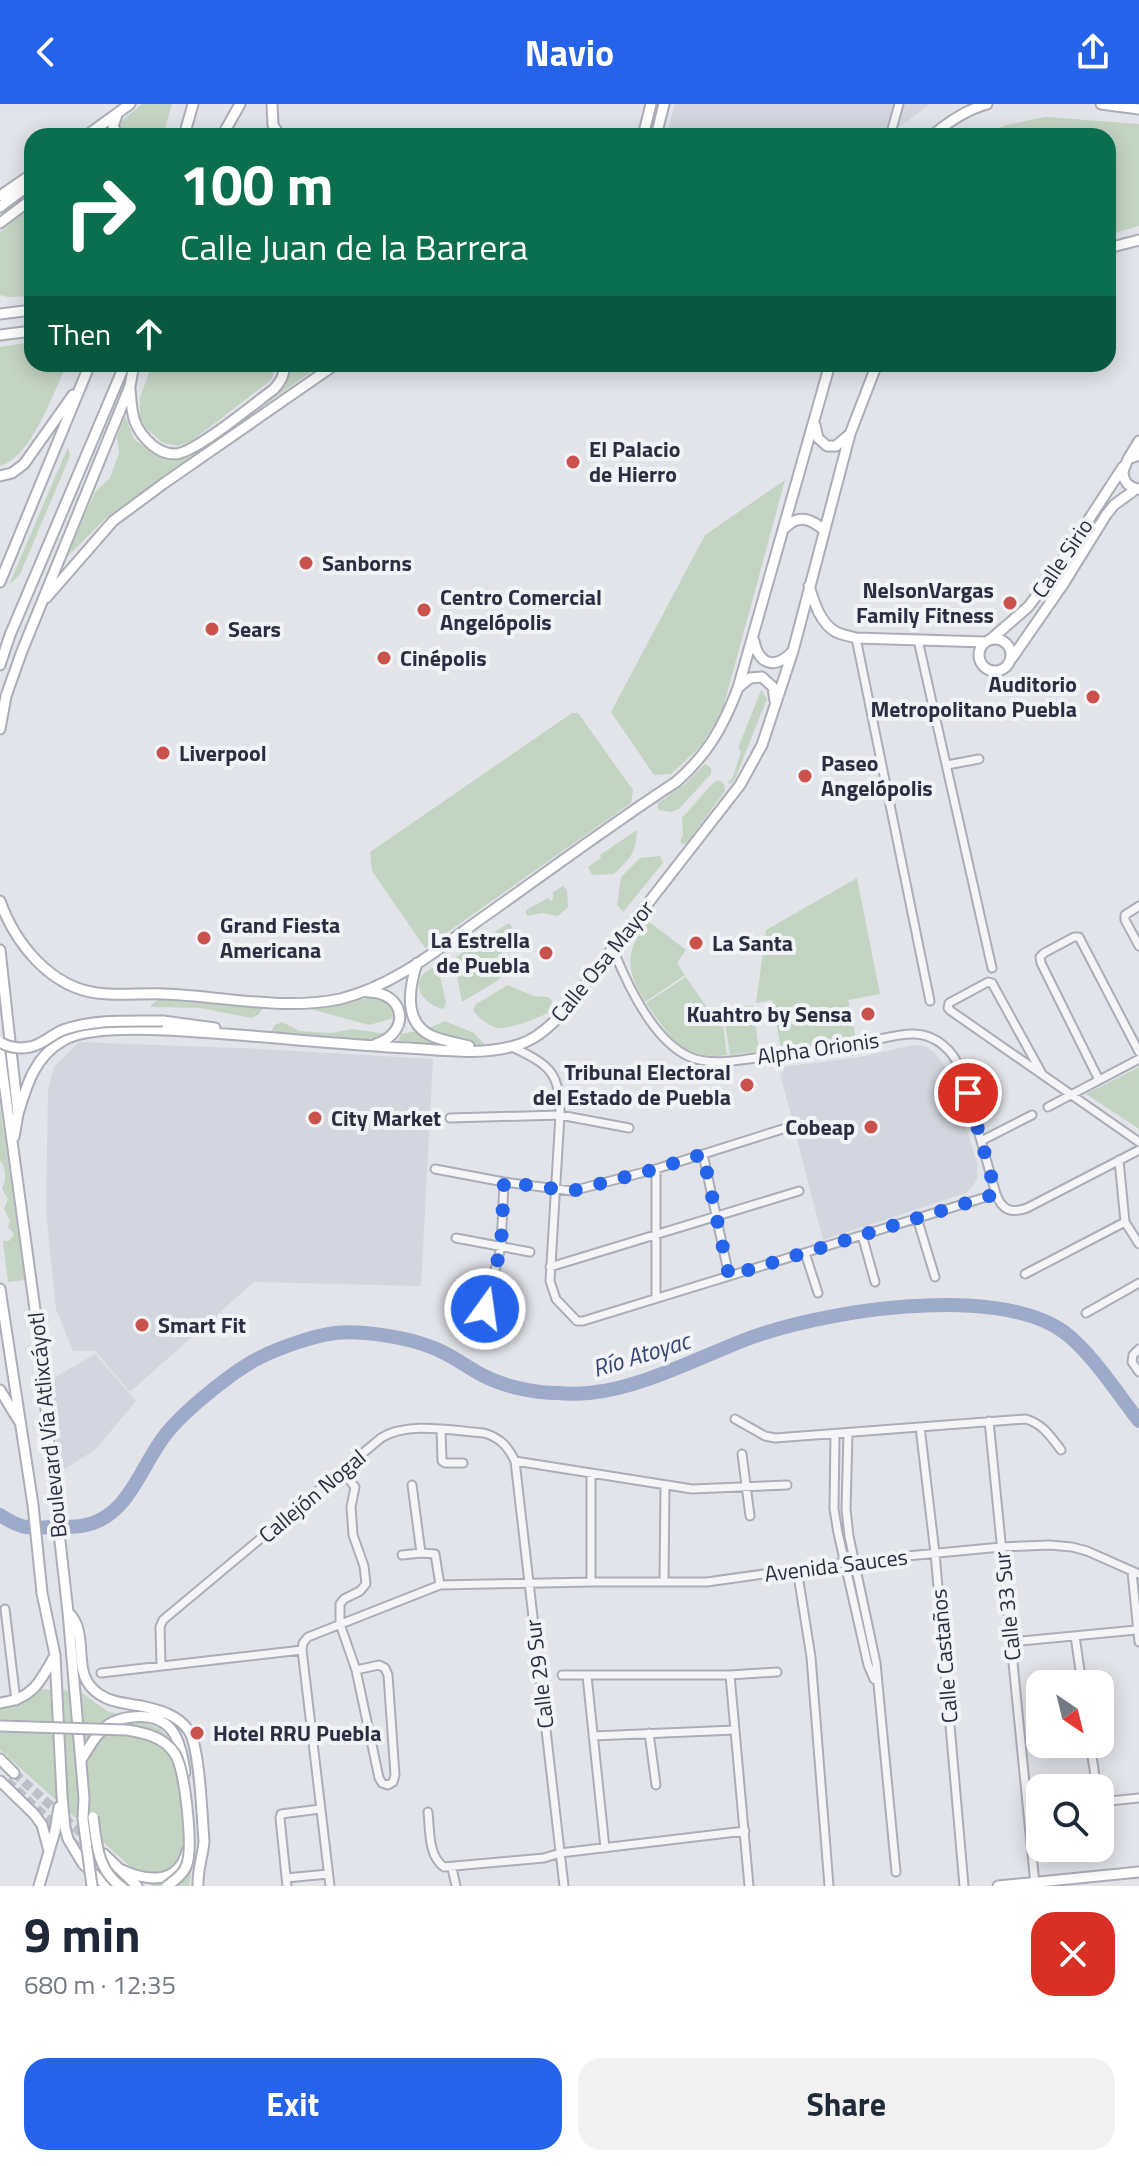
<!DOCTYPE html>
<html lang="en">
<head>
<meta charset="utf-8">
<style>
	:root { --surface:#fff; --page:#f2f2f3; --text:#1f2937; --muted:#747a83; --accent:#2563eb }
	body { margin:0; font-family:"Titillium Web",sans-serif; background:var(--page); color:var(--text); height:100vh; display:flex; flex-direction:column; font-size:30px; white-space:nowrap }
	* { box-sizing:border-box; margin:0 }
	p { font-size:26px; color:var(--muted) }
	.icon { flex:none; width:44px; height:44px; fill:none; stroke:currentColor; stroke-width:2; stroke-linecap:round; stroke-linejoin:round }
	.map { position:relative; height:1782px; overflow:hidden }
	.sheet { display:flex; flex-direction:column; background:var(--surface); flex:1 }
	.sheet>* { flex:none }
	.top-card { position:absolute; left:24px; top:24px; width:1092px; height:244px; border-radius:24px; box-shadow:0 4px 20px #0003; background:#0b6e4f; color:#fff; overflow:hidden }
	.needle { width:52px; rotate:145deg }
	.tools { position:absolute; left:1026px; top:1566px; display:grid; gap:16px }
	.tools a { display:grid; place-items:center; width:88px; height:88px; border-radius:16px; background:var(--surface); box-shadow:0 4px 20px #0003; font-size:40px }
	.pin { position:absolute; display:grid; place-items:center; width:68px; height:68px; color:#fff; margin:-34px; border:4px solid #fff; border-radius:50%; box-shadow:0 2px 8px #0007 }
	.me { position:absolute; width:88px; margin:-44px; rotate:14deg; stroke-linejoin:round; filter:drop-shadow(0 0 6px #0008) }
	.turn { display:flex; align-items:center; gap:28px; height:168px; padding:0 24px; font-size:36px }
	.turn .icon { width:104px; height:104px; stroke-width:2.5 }
	.turn b { display:block; font-size:56px; line-height:68px }
	.then { display:flex; align-items:center; height:76px; padding:0 24px; background:#0003; gap:16px; font-size:30px }
	.round { display:grid; place-items:center; flex:none; width:84px; height:84px; border-radius:24px; background:var(--page) }
	.overview { display:flex; align-items:center; justify-content:space-between; height:136px; padding:0 24px }
	h1 { font-size:48px; font-weight:700; line-height:60px }
	.cta { display:flex; gap:16px; margin-top:auto; padding:16px 24px }
	.cta a { flex:1; height:92px; border-radius:24px; background:var(--accent); color:#fff; font-size:32px; font-weight:700; line-height:92px; text-align:center }
	.cta a+a { background:var(--page); color:var(--text) }
	header { display:flex; justify-content:space-between; align-items:center; height:104px; padding:0 24px; background:var(--accent); color:#fff; font-size:36px; font-weight:700 }
	.map>svg:first-child { display:block }
	.built { fill:#d4d6df }
	.green { fill:#c4d4c3 }
	.lines { fill:none; stroke-linecap:round; stroke-linejoin:round }
	.river { stroke:#9eaac9; stroke-width:14 }
	.secondary-tunnel { stroke:#bdc0c8; stroke-width:9; stroke-dasharray:9 4.5; stroke-linecap:butt }
	.street-casing { stroke:#abadb7; stroke-width:11 }
	.secondary-casing { stroke:#abadb7; stroke-width:13 }
	.street { stroke:#f5f5f8; stroke-width:7 }
	.secondary { stroke:#fff; stroke-width:9 }
	.secondary-bridge-casing { stroke:#abadb7; stroke-width:13; stroke-linecap:butt }
	.secondary-bridge { stroke:#fff; stroke-width:9 }
	.route { stroke:#2563eb; stroke-width:14; stroke-dasharray:0 25.2 }
	.poi-dot { fill:#ca524c; stroke:#f2f3f7; stroke-width:3 }
	.labels { text-anchor:middle; dominant-baseline:central; stroke-width:8; stroke-linejoin:round; paint-order:stroke }
	.poi-label { font-size:22px; font-weight:bold; fill:#2b2e41; stroke:#f2f3f7; text-anchor:start }
	.street-label { font-size:22px; fill:#2b2e41; stroke:#f2f3f7 }
	.water-label { font-size:24px; font-style:italic; fill:#364574; stroke:#f2f3f7 }
</style>
</head>
<body>
<header><svg class="icon" aria-label="back" viewBox="0 0 24 24"><path d="M15 5l-7 7 7 7"/></svg>Navio<svg class="icon" aria-label="share" viewBox="0 0 24 24"><path d="M12 15V3M7 8l5-5 5 5M5 13v7h14v-7"/></svg></header>
<div class="map">
<svg width="1139" height="1782" viewBox="0 0 1139 1782">
	<rect width="100%" height="100%" fill="#e2e4ea"/>
	<path class="built" d="M675,0h255l-42,32h-222z
		M79,938l182,7 172,10 -12,227 -167,-4 -124,110 -35,-41h-22l-17,-42 -10,-98 2,-121 6,-23z
		M913,941l12,1 10,7 14,19 28,91v16l-4,7 -7,7 -143,47 -43,-167 4,-1 -1,-5 77,-10z
		M95,1250l41,47 -40,48 -37,24 -9,-93z"/>
	<path class="green" d="M142,0h30l-9,32h-37l-8,-6v-6z
		M1045,13l94,7v102l-31,9v-99h-126l24,-11z
		M32,103v89l-24,1 -8,-2v-63z
		M32,238v22h35c-14,29 -35,93 -67,102v-119z
		M152,260h125l-6,16 -78,60 -15,6 -15,-3 -16,-14 -7,-11v-20z
		M290,260h32l-217,155 -39,39 29,-66 15,-14 9,-25 -2,-16 8,-21 9,23 24,18 13,3 20,-5 88,-64 8,-13z
		M68,343l2,9 -50,118 -11,11z
		M785,376l-63,232 -22,35 -29,27 -17,1 -43,-63 94,-177z
		M761,586l6,9 -32,80 -4,5 -4,-2 5,-3 9,-27 -3,-4z
		M572,609h6l55,77 -2,13 -206,145 -53,-77 -2,-19z
		M705,660l6,4v6l-32,35 -8,3 -13,-2v-7l27,-19z
		M718,676l6,3 1,8 -38,52 -5,1 -2,-3 3,-6 -1,-17 30,-34z
		M637,726c-1,24 -6,27 -23,44l-22,1 -4,-8 13,-9 -1,-3z
		M660,752l3,7 -40,49 -6,-7 4,-28 19,-19z
		M857,774l23,116 -32,6 8,39 -75,10 -9,-49 -16,3 10,-73z
		M563,782l4,4 1,17 -10,9 -16,-3 -14,3 -2,-2v-4l22,-12 3,3 2,-2v-7z
		M648,817l38,29 -9,13 8,12 -40,27c-20,-34 -20,-50 3,-81z
		M509,819l3,4 -10,18v31l-5,5 -35,21 -6,-32v-13c18,-12 35,-23 53,-34z
		M432,864l7,3 7,32 -2,6c-21,-4 -38,-28 -12,-41z
		M686,873l24,35 11,-2 6,45c-46,6 -57,-19 -81,-52z
		M508,881l25,11 15,1 4,4 -4,12c-10,5 -38,16 -50,15 -8,-1 -21,-11 -25,-18l3,-6z
		M378,891c9,5 14,11 18,21l-2,2 -25,7 -59,-16 40,-6z
		M158,896l106,7 -6,8 -7,3 -51,-10 -49,-1v-2z
		M753,901l6,46 -29,4 -7,-45z
		M445,917l29,12 13,14h-26l-63,-6 3,-7 25,-5z
		M282,918l18,9 31,2 21,-4 36,5 -11,7 -108,-7 6,-9z
		M1139,963v62l-53,-35z
		M0,1001l25,175 -17,2 -5,-41h6l5,-7 -6,-7 2,-6 -6,-12 4,-10 -6,-10c4,-10 5,-20 -2,-29z
		M37,1585l42,2 28,20 52,17 25,25 10,103 -5,30h-37l-152,-136v-41l16,-4z"/>
	<g class="lines">
		<path class="river" d="M0,1411c23,15 29,13 55,12 8,0 17,0 26,-1 48,-7 59,-60 85,-92 18,-23 69,-65 95,-77 20,-10 52,-21 74,-24 26,-3 71,4 96,14 18,6 34,19 51,28 21,11 51,18 75,18 10,1 22,1 32,0 49,-4 107,-34 153,-52 76,-30 253,-59 322,-9 27,20 54,62 75,89"/>
		<path class="secondary-tunnel" d="M14,1669l73,65
			M7,1677l53,49
			M71,1737l31,28"/>
		<g class="street-casing">
			<path id="street" d="M890,32l9,-32
				M856,534l74,363
				M918,536l74,328
				M947,661l32,-6
				M1139,802l-14,9v5l14,26
				M613,845c14,35 40,92 77,108 24,11 66,0 91,-3 27,-3 54,-6 80,-11 17,-3 37,-10 54,-9 22,1 38,17 46,36l35,124c6,16 15,20 31,14l112,-58
				M512,943c36,17 49,25 48,68l-10,166 6,18 21,22h6l413,-127
				M1041,968l-49,-89 -4,-1 -39,21 -1,5 3,3 188,131
				M1099,976l-58,-117 -1,-6 4,-4 30,-16h5l60,115
				M1048,1003l91,-48
				M450,1014l110,-3 69,13
				M981,1037l51,-26
				M703,1050l26,122
				M1119,1056l6,62 14,22
				M435,1065l69,13 68,9 84,-22 133,-42
				M656,1065v129
				M917,1114l18,59
				M862,1131l13,47
				M456,1134l74,14
				M805,1149l13,40
				M550,1163l249,-76
				M1025,1170l100,-52
				M485,1205l16,-62 3,-65
				M1086,1209l53,-30
				M1139,1245l-6,6 -1,7 7,10
				M735,1315l30,17 10,2 251,-19c17,5 25,18 35,31
				M989,1317l46,463
				M920,1323l15,126 29,333
				M441,1326l1,31 3,2h18
				M848,1329l-2,76 3,27 27,127 20,209
				M835,1330l-1,75 4,24 30,132 6,14
				M742,1350l8,62
				M515,1357l177,28 95,-4
				M342,1367l13,16 -4,20 2,28 11,31 2,18 -6,7 -16,8 -4,5v20l16,46 23,108 3,5 6,2 5,-3 2,-7 -7,-100 -3,-7 -6,-3 -23,5
				M412,1381l9,68
				M402,1451l19,-2 14,1 5,31
				M797,1465l14,88 18,229
				M1132,1468l7,70
				M664,1477l1,-95
				M591,1478v-107
				M5,1505l11,92
				M1075,1532l7,48
				M1010,1538l126,-12
				M302,1546l1,-7 5,-6 132,-52 151,-3h116l148,-21 146,-14 48,-2 23,2 15,4 52,23
				M302,1546l28,236
				M161,1561l-1,-38 3,-7 218,-182c27,-17 72,-7 103,-5 17,5 24,14 31,28l49,425
				M101,1569l201,-23
				M562,1571h168l47,-3
				M730,1571l19,211
				M587,1572l18,172
				M649,1629l7,52
				M593,1632l142,-6
				M1090,1640l7,44
				M1100,1698l39,-4
				M428,1708c2,18 0,44 16,55l100,-9 16,-5 185,-22
				M452,1764l4,18
				M286,1774l42,-4
				M287,1782l-7,-68 1,-4 39,-5"/>
		</g>
		<g class="secondary-casing">
			<path id="secondary" d="M272,0l1,21 7,11
				M1101,0l38,5
				M117,11l-4,11 5,10
				M86,32l44,-32
				M184,32l9,-32
				M222,32l18,-32
				M643,32l8,-32
				M656,32l8,-32
				M932,32c16,-14 34,-26 55,-32
				M0,92l32,-22
				M0,103l32,-24
				M0,119l32,-24
				M1108,144l31,-8
				M0,210l32,-4
				M0,231l32,-4
				M130,285c2,25 2,38 22,56 6,5 14,9 23,9 19,0 80,-51 99,-65 7,-8 11,-14 10,-25
				M815,321l3,13 9,8h9l14,-12
				M1139,351l-11,4 -5,12c0,10 6,17 16,18
				M1128,355l11,-18
				M0,372l12,-3 12,-9 49,-69
				M786,423c13,-13 25,-8 38,3
				M0,478l90,-218
				M809,482c5,16 11,37 27,46 6,3 14,4 20,6l129,4
				M46,494l67,-77 50,-37 173,-120
				M979 551a16 16 0 1 1 32 0a16 16 0 1 1-32 0Z
				M990,536l38,-33 24,-31 71,-109
				M754,537c5,24 21,28 37,12
				M1012,554l52,-75 42,-68 8,-10 22,-16
				M0,561l10,-30 115,-271
				M739,583l11,-9 12,-1 11,10 2,14
				M0,625l6,-33 16,-45 108,-265 4,-22
				M0,797c15,42 50,86 97,92 22,3 45,0 67,1 57,2 119,17 176,5 54,-13 98,-50 142,-81 64,-45 128,-93 194,-136 32,-28 47,-55 62,-94l92,-324
				M0,846l18,164 -4,23
				M417,859c-8,25 -14,60 15,73 12,5 24,7 37,10
				M368,888c37,0 44,40 8,52
				M163,917l52,7
				M0,949l42,308 7,83 19,168 16,186 -1,21
				M18,1010c9,-30 17,-58 46,-74 23,-13 76,-11 102,-10 81,4 161,14 242,18 34,2 75,8 109,-3 19,-5 35,-20 48,-35l175,-225 22,-40 31,-94 57,-217 27,-70
				M0,1185l33,216 9,88 13,62 7,141 3,32 3,11 15,25 24,22
				M0,1286l19,31
				M68,1508c21,19 5,55 23,75 13,15 32,16 50,19 19,4 37,9 48,25 11,17 13,87 15,110 -1,15 -7,30 -6,45
				M0,1599c33,-4 40,-21 55,-48
				M0,1655l14,14
				M81,1656c8,-12 15,-27 27,-35 7,-5 16,-7 24,-8 41,-4 49,23 53,56
				M0,1677l34,33 8,11 7,26
				M104,1750l33,32
				M120,1765c25,12 58,17 67,-18
				M39,1782l16,-55 4,-24
				M998,1782l141,-14"/>
		</g>
		<use href="#street" class="street"/>
		<use href="#secondary" class="secondary"/>
		<g class="secondary-bridge-casing">
			<path id="secondary-bridge" d="M0,938c9,6 19,7 30,5 12,-2 21,-12 33,-17 31,-11 68,-9 100,-9
				M0,1622l127,4c18,3 37,7 48,24 10,16 18,91 12,110 -3,10 -12,16 -20,22
				M93,1713c4,28 4,51 27,69
				M83,1715l9,67"/>
		</g>
		<use href="#secondary-bridge" class="secondary-bridge"/>
	</g>
	<g class="lines">
		<path class="route" d="M485,1205l16,-62 3,-65 68,9 84,-22 47,-15 26,122 267,-82 -28,-101"/>
	</g>
	<g class="poi-dot">
		<circle cx="573" cy="358" r="8"/>
		<circle cx="306" cy="459" r="8"/>
		<circle cx="1010" cy="499" r="8"/>
		<circle cx="424" cy="506" r="8"/>
		<circle cx="212" cy="525" r="8"/>
		<circle cx="384" cy="554" r="8"/>
		<circle cx="1093" cy="593" r="8"/>
		<circle cx="163" cy="649" r="8"/>
		<circle cx="805" cy="672" r="8"/>
		<circle cx="204" cy="834" r="8"/>
		<circle cx="696" cy="839" r="8"/>
		<circle cx="546" cy="849" r="8"/>
		<circle cx="868" cy="910" r="8"/>
		<circle cx="747" cy="981" r="8"/>
		<circle cx="315" cy="1014" r="8"/>
		<circle cx="871" cy="1023" r="8"/>
		<circle cx="142" cy="1221" r="8"/>
		<circle cx="197" cy="1629" r="8"/>
	</g>
	<g class="labels">
		<g class="poi-label">
			<text x="589" y="345">El Palacio<tspan x="589" dy="25">de Hierro</tspan></text>
			<text x="322" y="459">Sanborns</text>
			<text x="994" y="486" text-anchor="end">NelsonVargas<tspan x="994" dy="25">Family Fitness</tspan></text>
			<text x="440" y="493">Centro Comercial<tspan x="440" dy="25">Angelópolis</tspan></text>
			<text x="228" y="525">Sears</text>
			<text x="400" y="554">Cinépolis</text>
			<text x="1077" y="580" text-anchor="end">Auditorio<tspan x="1077" dy="25">Metropolitano Puebla</tspan></text>
			<text x="179" y="649">Liverpool</text>
			<text x="821" y="659">Paseo<tspan x="821" dy="25">Angelópolis</tspan></text>
			<text x="220" y="821">Grand Fiesta<tspan x="220" dy="25">Americana</tspan></text>
			<text x="530" y="836" text-anchor="end">La Estrella<tspan x="530" dy="25">de Puebla</tspan></text>
			<text x="712" y="839">La Santa</text>
			<text x="852" y="910" text-anchor="end">Kuahtro by Sensa</text>
			<text x="731" y="968" text-anchor="end">Tribunal Electoral<tspan x="731" dy="25">del Estado de Puebla</tspan></text>
			<text x="331" y="1014">City Market</text>
			<text x="855" y="1023" text-anchor="end">Cobeap</text>
			<text x="158" y="1221">Smart Fit</text>
			<text x="213" y="1629">Hotel RRU Puebla</text>
		</g>
		<g class="street-label">
			<text transform="translate(1062 454) rotate(-56)">Calle Sirio</text>
			<text transform="translate(602 857) rotate(-51)">Calle Osa Mayor</text>
			<text transform="translate(818 944) rotate(-8)">Alpha Orionis</text>
			<text transform="translate(47 1321) rotate(-96)">Boulevard Vía Atlixcáyotl</text>
			<text transform="translate(312 1392) rotate(-40)">Callejón Nogal</text>
			<text transform="translate(836 1461) rotate(-7)">Avenida Sauces</text>
			<text transform="translate(1007 1502) rotate(-96)">Calle 33 Sur</text>
			<text transform="translate(944 1552) rotate(-95)">Calle Castaños</text>
			<text transform="translate(539 1570) rotate(-97)">Calle 29 Sur</text>
		</g>
		<g class="water-label">
			<text transform="translate(641 1250) rotate(-17)">Río Atoyac</text>
		</g>
	</g>
</svg>
<div class="tools">
<a><svg class="needle" viewBox="-14 -14 28 28"><path d="M0-13l5 13h-10z" fill="#e53935"/><path d="M0 13l5-13h-10z" fill="#747a83"/></svg></a>
<a><svg class="icon" aria-label="search" viewBox="0 0 24 24"><circle cx="10" cy="10" r="6"/><path d="M15 15l6 6"/></svg></a>
</div>
<div class="pin" style="left:968px;top:989px;background:#d93025"><svg class="icon" aria-label="arrive" viewBox="0 0 24 24"><path d="M6 21V4h12l-3 4 3 4H6"/></svg></div>
<svg class="me" style="left:485px;top:1205px" viewBox="-20 -20 40 40"><circle r="17" fill="#2563eb" stroke="#fff" stroke-width="3"/><path d="M0-11L8 9 0 5-8 9z" fill="#fff"/></svg>
<div class="top-card">
<div class="turn"><svg class="icon" aria-label="right" viewBox="0 0 24 24"><path d="M7 20v-9h11M14 6l5 5-5 5"/></svg><div><b>100 m</b>Calle Juan de la Barrera</div></div>
<div class="then">Then<svg class="icon" aria-label="ahead" viewBox="0 0 24 24"><path d="M12 20V5M6 11l6-6 6 6"/></svg></div>
</div>
</div>
<section class="sheet">
<div class="overview"><div><h1>9 min</h1><p>680 m · 12:35</p></div><a class="round" style="background:#d93025;color:#fff"><svg class="icon" aria-label="close" viewBox="0 0 24 24"><path d="M6 6l12 12M18 6L6 18"/></svg></a></div>
<div class="cta"><a>Exit</a><a>Share</a></div>
</section>
</body>
</html>
